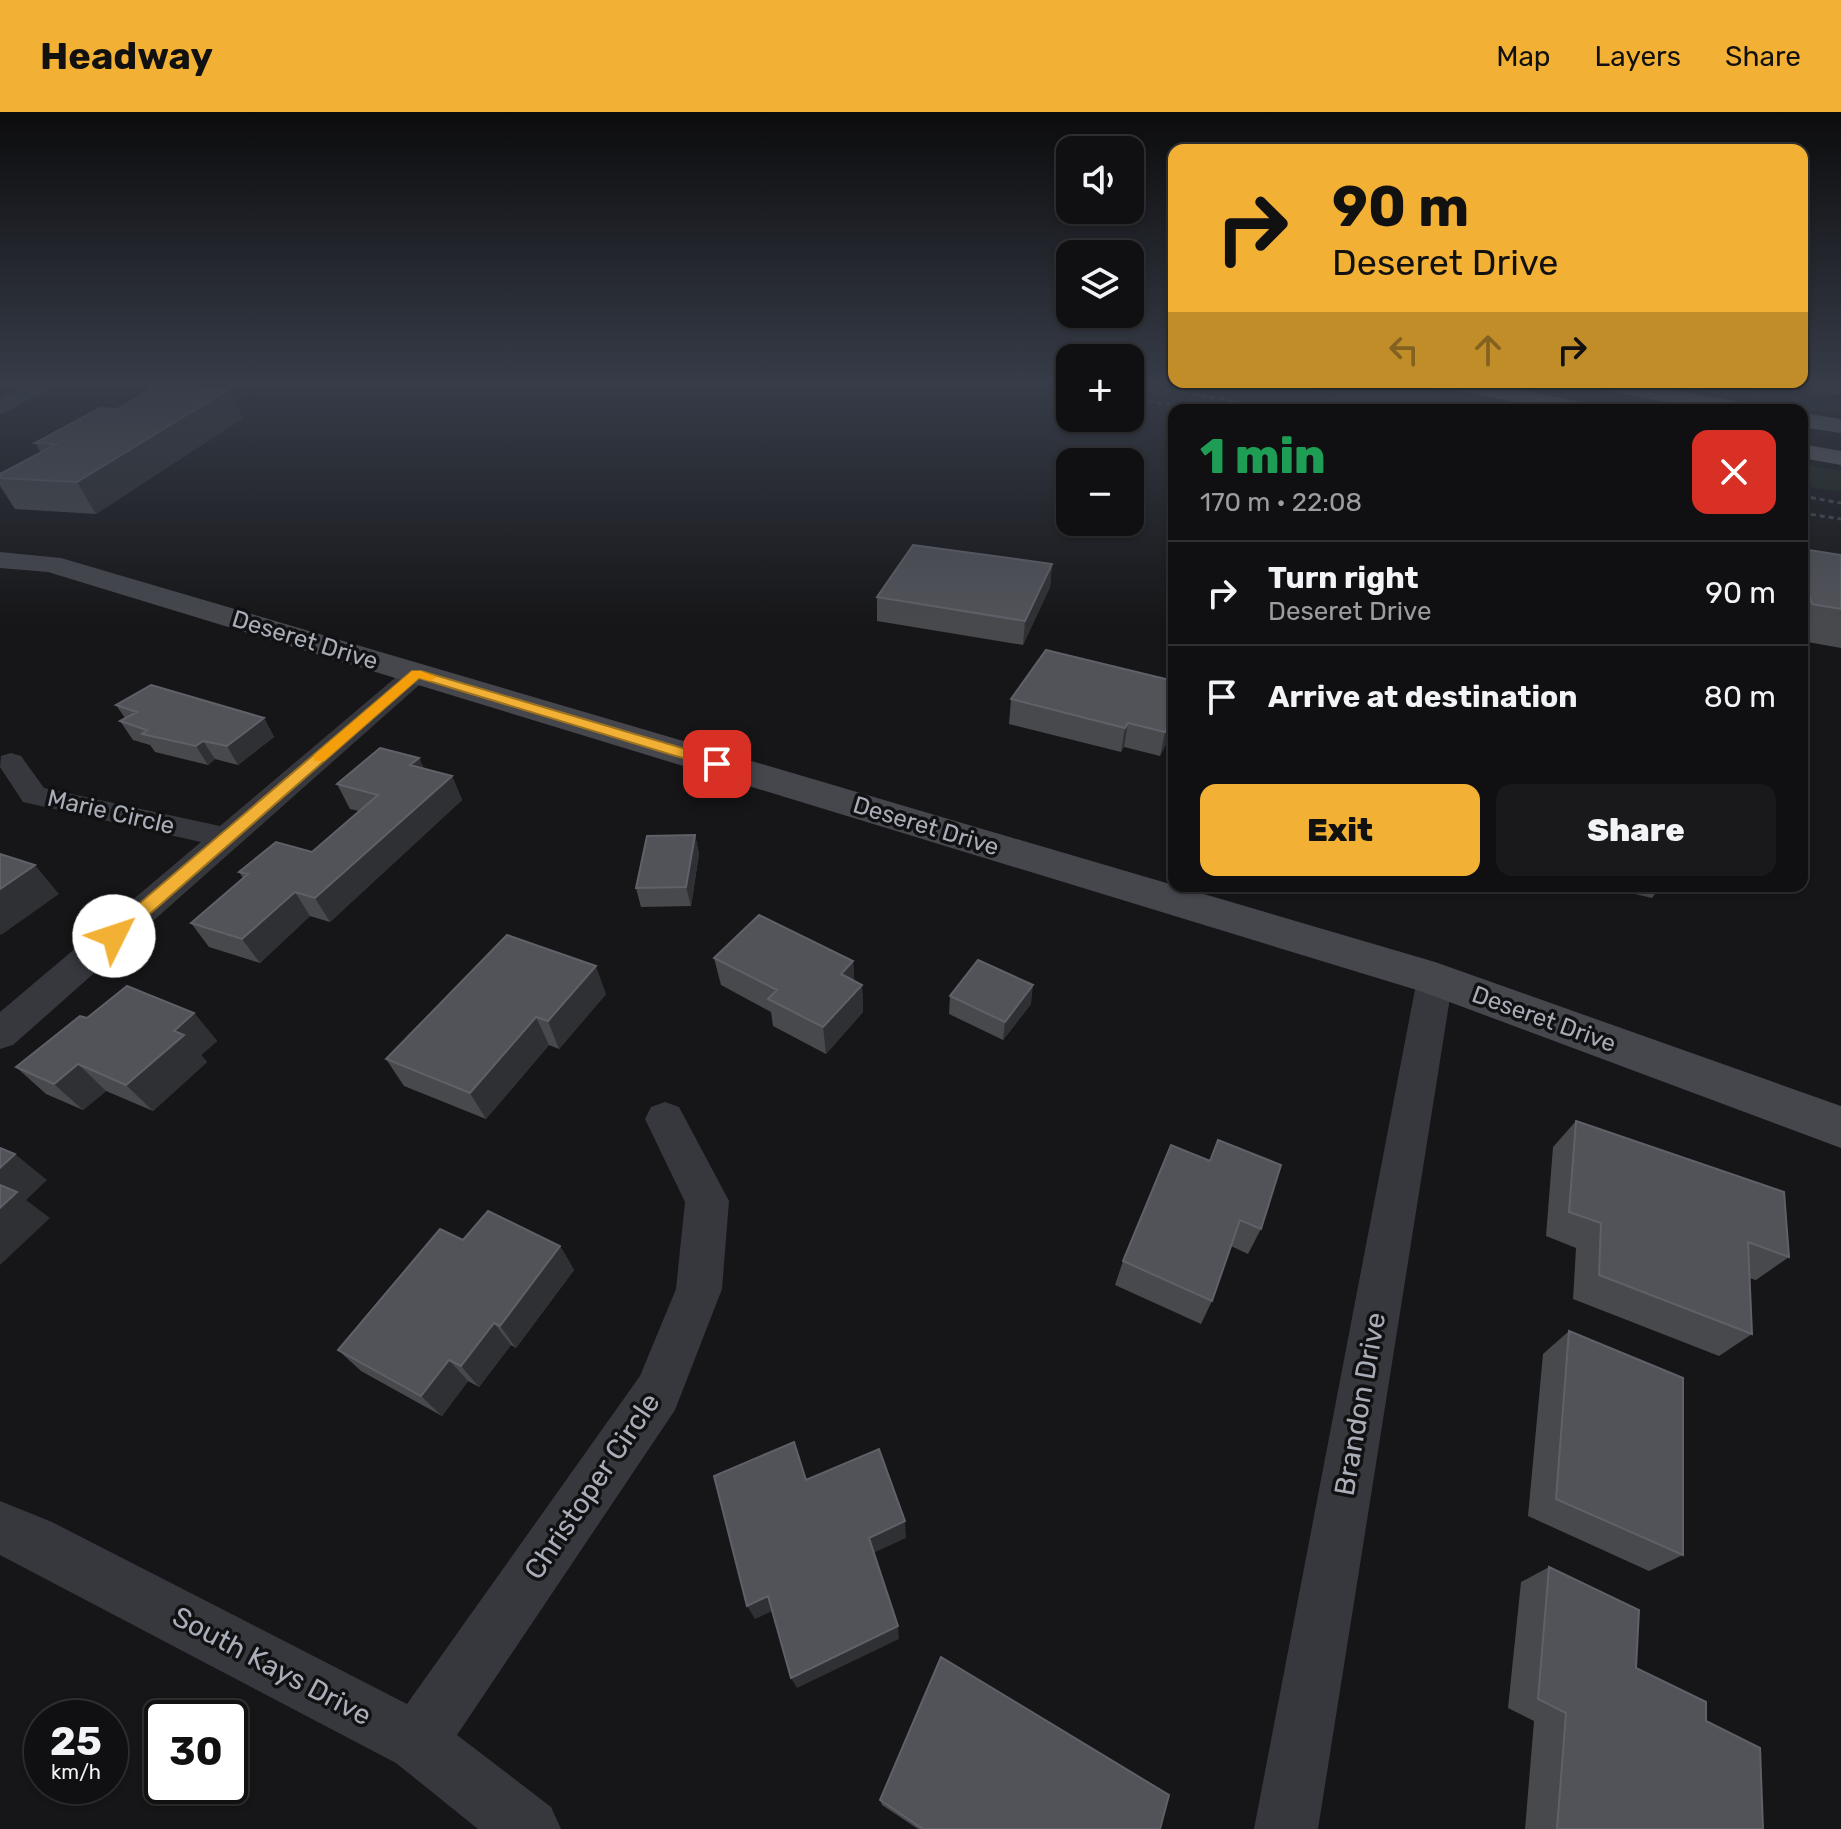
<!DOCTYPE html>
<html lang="en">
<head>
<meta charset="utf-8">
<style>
	:root { --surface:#101012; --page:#19191b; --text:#f1f3f6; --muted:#9c9d9f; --line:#303032; --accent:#f2b134 }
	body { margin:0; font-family:Rubik,sans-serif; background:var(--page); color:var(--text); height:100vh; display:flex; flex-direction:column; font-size:30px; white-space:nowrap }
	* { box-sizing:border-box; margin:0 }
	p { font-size:26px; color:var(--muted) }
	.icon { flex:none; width:44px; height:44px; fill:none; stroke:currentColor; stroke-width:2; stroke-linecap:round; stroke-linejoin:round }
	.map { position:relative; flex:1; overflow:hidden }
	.side { position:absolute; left:1168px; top:292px; width:640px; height:488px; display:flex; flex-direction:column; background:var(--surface); border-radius:16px; box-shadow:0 2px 6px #0004,0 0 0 2px var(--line) }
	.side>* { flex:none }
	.banner { position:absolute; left:1168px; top:32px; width:640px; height:244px; border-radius:16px; box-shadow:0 2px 6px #0004,0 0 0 2px var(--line); background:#f2b134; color:#111; overflow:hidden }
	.tools { position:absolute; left:1056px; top:24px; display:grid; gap:16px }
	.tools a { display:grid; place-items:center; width:88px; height:88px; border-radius:16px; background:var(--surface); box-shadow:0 2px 6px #0004,0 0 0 2px var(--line); font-size:40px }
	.speed { position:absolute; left:24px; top:1588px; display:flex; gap:16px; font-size:40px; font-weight:700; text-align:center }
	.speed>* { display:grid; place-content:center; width:104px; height:104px; border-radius:50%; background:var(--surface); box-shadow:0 2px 6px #0004,0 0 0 2px var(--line); line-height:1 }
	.speed small { font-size:20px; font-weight:400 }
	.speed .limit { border:4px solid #111; border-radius:12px; background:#fff; color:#111 }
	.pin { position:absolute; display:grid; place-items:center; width:68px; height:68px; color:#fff; margin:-34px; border-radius:16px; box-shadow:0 4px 12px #0006 }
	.me { position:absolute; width:88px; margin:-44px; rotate:49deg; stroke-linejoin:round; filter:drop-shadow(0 0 6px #0008) }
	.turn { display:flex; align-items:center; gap:28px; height:168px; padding:0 32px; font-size:36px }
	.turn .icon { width:104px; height:104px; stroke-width:2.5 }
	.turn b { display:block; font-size:56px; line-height:68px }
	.lanes { display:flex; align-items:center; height:76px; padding:0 32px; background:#0003; justify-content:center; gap:40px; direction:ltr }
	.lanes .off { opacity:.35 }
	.round { display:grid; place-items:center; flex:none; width:84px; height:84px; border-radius:16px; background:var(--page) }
	.overview { display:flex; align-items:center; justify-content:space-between; height:136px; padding:0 32px }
	h1 { font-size:48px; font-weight:800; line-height:60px; color:#1e9e55 }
	.primary-button { display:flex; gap:16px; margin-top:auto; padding:16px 32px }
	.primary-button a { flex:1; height:92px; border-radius:16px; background:var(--accent); color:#111; font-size:32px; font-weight:800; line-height:92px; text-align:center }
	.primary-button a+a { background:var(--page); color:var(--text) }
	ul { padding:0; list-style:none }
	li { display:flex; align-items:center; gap:24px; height:104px; padding:0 32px; border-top:2px solid var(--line) }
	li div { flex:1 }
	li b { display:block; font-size:30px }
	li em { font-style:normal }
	header { display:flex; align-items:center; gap:48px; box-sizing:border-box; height:112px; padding:0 40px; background:var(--accent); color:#111 }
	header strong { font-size:38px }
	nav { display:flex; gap:44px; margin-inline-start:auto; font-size:28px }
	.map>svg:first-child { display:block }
	.green { fill:#1e261f }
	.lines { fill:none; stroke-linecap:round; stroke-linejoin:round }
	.street { fill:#37383d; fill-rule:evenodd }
	.secondary { fill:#45474d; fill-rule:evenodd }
	.highway { fill:#63666e; fill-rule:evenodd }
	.rail { stroke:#4a4c52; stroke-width:3; stroke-dasharray:5 4; stroke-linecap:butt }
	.wall { fill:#47494d }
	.shaded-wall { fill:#2f3033 }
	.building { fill:#525359; stroke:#5f6168; stroke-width:2 }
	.route { fill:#f2b134; stroke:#9d7322; stroke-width:2 }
	.slow { fill:#f59e0b }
	.labels { text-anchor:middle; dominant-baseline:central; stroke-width:7; stroke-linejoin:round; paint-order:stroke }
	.street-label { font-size:24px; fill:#a8adb8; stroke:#111113 }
	.near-street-label { font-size:28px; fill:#a8adb8; stroke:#111113 }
</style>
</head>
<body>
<header>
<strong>Headway</strong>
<nav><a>Map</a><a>Layers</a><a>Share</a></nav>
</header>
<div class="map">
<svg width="1841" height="1717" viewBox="0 0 1841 1717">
	<rect width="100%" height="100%" fill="#161618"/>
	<path class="green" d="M1281,271h118l128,27h-202l7,-15z
		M1658,271h53l130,23v10z
		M1802,352l39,7v21l-39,-6z"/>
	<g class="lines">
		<path class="street" d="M417,553l9,2 4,6 -4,6 -413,366 -13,4v-37l201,-170 -178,-40 -23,-35 1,-11 10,-3 10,3 23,32 176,38 188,-159z
			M1435,853l13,4 5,10 -135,850h-64l163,-850 5,-10z
			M665,990l14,5 50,94 -7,88 -47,121 -218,325 94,72 10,22h-83l-82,-66 -396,-208v-54l52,21 355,182 233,-328 36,-87 9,-87 -40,-83 6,-12z"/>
		<path class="secondary" d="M32,271h27l-59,32v-16z
			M0,440l61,6 1374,404 406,144v42l-421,-157 -1372,-419 -48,-4z"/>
		<path class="highway" d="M1441,271h44l102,20 11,7h-44l-103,-21z
			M1587,271h47l112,20 11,7h-47l-113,-21z
			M1802,301l39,6v14l-39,-6z
			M1802,332l39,7v14l-39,-7z"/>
		<path class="rail" d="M1046,271l24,4
			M1130,272l157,26
			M1130,286l73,12
			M1802,384l39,7
			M1802,401l39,6"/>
	</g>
	<path class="wall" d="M1782,271h59v12l-10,-2z
		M243,306l-147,96 -81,-5 -15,-23v-12l41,-21 -6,-10z
		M1802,437l39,6v93l-39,-7z
		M1052,452l-2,23 -27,58 -146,-24v-24z
		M1011,587l163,29 -14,28 -36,-9 -3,5 -112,-28z
		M116,593l148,13 10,19 -36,28 -23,-6 -7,6 -53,-13 -5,-7 -17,-5 -13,-19 5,-3z
		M419,646l5,11 28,7 10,24 -132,122 -20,-6 -50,47 -51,-16 -18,-24 52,-45 -4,-6 73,-20 47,-41 -9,-2 -13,-25z
		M695,723l4,19 -8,52 -50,1 -5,-19z
		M1601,774h60l-9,12z
		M714,846l139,3 1,20 8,4 1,27 -37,42 -53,-28 -2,-14 -50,-27z
		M606,882l-47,55 -10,-4 -63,74 -82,-33 -18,-27z
		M950,884l81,8 -28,36 -54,-26z
		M194,901l23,28 -16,14 6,7 -54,49 -47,-20 -23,19 -37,-16 -30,-27 71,-49z
		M1576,1009l213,136 -33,23 -7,-2 3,56 -33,22 -146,-57 3,-51 -30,-12 7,-89z
		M1171,1033l90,84 -13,25 -17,-8 -19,55 -11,23 -86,-39 8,-24z
		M463,1128l97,6 14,24 -58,78 -5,-3 -32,42 -11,-6 -26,35 -81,-45 -23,-21z
		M1569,1219l114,224 -34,16 -121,-55 15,-162z
		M1549,1455l87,101 70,53 57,108h-238l9,-108 -26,-13 13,-126z
		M880,1688l280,29h-242l-36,-24z"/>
	<path class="shaded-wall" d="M229,277l14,29 -147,96 -19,-32z
		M1052,452l-2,23 -27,58 2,-24z
		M1174,602v14l-14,28 5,-24z
		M264,606l10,19 -36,28 -11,-19z
		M1128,611l-4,24 -3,5 4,-24z
		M203,629l12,18 -7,6 -12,-19z
		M419,646l11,24 -20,-17z
		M452,664l10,24 -132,122 -15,-24z
		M695,723l4,19 -8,52 -5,-19z
		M35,753l24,29 -58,41 -1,-1v-45z
		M295,780l15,24 -50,47 -18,-24z
		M853,849l2,28 -14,-15z
		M596,854l10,28 -47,55 -11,-28z
		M862,873l1,27 -37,42 -3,-27z
		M1033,873l-2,19 -28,36 2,-18z
		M194,901l23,28 -16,14 6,7 -54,49 -27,-26 48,-54z
		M536,905l13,28 -63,74 -16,-26z
		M78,952l28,27 -23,19 -29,-26z
		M15,1042l32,26 -21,20 24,18 -50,47v-97z
		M560,1134l14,24 -58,78 -16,-22z
		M494,1211l17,22 -32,42 -18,-21z
		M449,1248l19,21 -26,35 -21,-20z
		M905,1409l1,17 -35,16 -2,-16z
		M768,1484l7,14 -20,9 -8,-13z
		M898,1514l1,13 -102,49 -6,-10z"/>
	<path class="building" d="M159,273l70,4 -152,93 -77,-4v-4l57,-30 -22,-1 65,-35 17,1z
		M913,433l139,19 -27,57 -148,-24z
		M1802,437l39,6v54l-29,-5 -10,-32z
		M1046,538l128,31v33l-9,18 -37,-9 -3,5 -114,-29z
		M151,573l113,33 -37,28 -24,-5 -7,5 -54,-12 5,-4 -27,-9 17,-9 -21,-7z
		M380,636l39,10 -9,7 42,11 -137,122 -20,-6 -53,47 -51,-16 57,-49 -9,-2 37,-30 36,10 66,-57 -41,-11z
		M695,723l-9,52 -50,1 11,-52z
		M0,742l35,11 -35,24z
		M759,803l94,46 -12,13 21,11 -39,42 -55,-28 9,-9 -63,-32z
		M507,823l89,31 -48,55 -12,-4 -66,76 -84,-34z
		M978,848l55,25 -28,37 -55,-26z
		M127,874l67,27 -20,18 10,4 -58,50 -48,-21 -24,20 -38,-17 64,-51 7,2z
		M1576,1009l208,71 5,65 -41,-15 4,92 -153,-59 2,-52 -32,-11z
		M1218,1028l63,25 -20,64 -21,-9 -28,81 -89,-40 48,-116 39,16z
		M0,1036l15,6 -15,14z
		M0,1073l17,7 -17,16z
		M488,1099l72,35 -60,80 -6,-3 -33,43 -12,-6 -28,36 -83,-46 102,-121 23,11z
		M1569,1219l114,47v177l-127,-56z
		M794,1330l12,38 73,-31 26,72 -36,17 29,88 -107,52 -23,-82 -21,10 -33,-130z
		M1549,1455l90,43 -3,58 70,34v19l54,27 3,81h-206l9,-116 -28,-14z
		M941,1545l228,138 -9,34h-237l-43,-29z"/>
	<linearGradient id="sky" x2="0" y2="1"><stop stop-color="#0c0c0d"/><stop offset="0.53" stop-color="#363c48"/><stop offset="1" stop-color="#363c48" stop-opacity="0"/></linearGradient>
	<rect width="1841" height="512" fill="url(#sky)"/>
	<path class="route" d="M412,559h9l302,89 2,4 -8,4 -5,-1 -293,-89 -299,262h-13l-2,-4 2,-5z"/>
	<path class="slow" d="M412,559h9l16,6 -7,4 -11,-3 -95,83h-10v-6z"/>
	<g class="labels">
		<g class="street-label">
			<text transform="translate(305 528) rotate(17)">Deseret Drive</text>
			<text transform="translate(111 700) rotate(13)">Marie Circle</text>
			<text transform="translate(926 714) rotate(17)">Deseret Drive</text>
			<text transform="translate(1544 907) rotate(20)">Deseret Drive</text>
		</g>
		<g class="near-street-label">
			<text transform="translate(1360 1292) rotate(-80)">Brandon Drive</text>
			<text transform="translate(592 1374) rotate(-56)">Christoper Circle</text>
			<text transform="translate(272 1554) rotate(28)">South Kays Drive</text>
		</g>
	</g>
</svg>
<div class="tools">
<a><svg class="icon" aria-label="sound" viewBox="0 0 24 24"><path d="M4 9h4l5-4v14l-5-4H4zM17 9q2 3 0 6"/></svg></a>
<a><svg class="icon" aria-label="layers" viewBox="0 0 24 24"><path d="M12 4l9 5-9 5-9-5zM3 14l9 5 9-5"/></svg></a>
<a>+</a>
<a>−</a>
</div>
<div class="speed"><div>25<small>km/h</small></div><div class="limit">30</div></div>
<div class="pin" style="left:717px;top:652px;background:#d93025"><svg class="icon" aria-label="arrive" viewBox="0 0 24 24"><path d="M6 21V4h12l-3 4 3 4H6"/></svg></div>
<svg class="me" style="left:114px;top:824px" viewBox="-20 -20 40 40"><circle r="19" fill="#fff"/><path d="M0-13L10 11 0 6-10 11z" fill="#f2b134"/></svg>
<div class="banner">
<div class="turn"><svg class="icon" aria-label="right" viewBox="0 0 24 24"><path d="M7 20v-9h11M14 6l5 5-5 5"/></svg><div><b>90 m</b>Deseret Drive</div></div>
<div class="lanes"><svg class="icon off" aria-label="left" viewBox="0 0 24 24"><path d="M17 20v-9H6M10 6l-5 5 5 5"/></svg><svg class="icon off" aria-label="ahead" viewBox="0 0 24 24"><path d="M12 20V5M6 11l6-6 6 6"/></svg><svg class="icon" aria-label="right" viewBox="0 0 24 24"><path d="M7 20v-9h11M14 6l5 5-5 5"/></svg></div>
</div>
<section class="side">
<div class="overview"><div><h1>1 min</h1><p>170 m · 22:08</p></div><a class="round" style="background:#d93025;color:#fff"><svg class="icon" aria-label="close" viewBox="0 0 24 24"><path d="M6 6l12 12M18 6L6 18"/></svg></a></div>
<ul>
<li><svg class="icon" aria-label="right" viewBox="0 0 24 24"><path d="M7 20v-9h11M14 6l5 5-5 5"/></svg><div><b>Turn right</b><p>Deseret Drive</p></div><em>90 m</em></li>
<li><svg class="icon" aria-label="arrive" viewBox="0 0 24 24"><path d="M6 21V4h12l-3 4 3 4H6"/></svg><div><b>Arrive at destination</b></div><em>80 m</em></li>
</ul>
<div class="primary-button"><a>Exit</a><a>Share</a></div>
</section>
</div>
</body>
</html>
